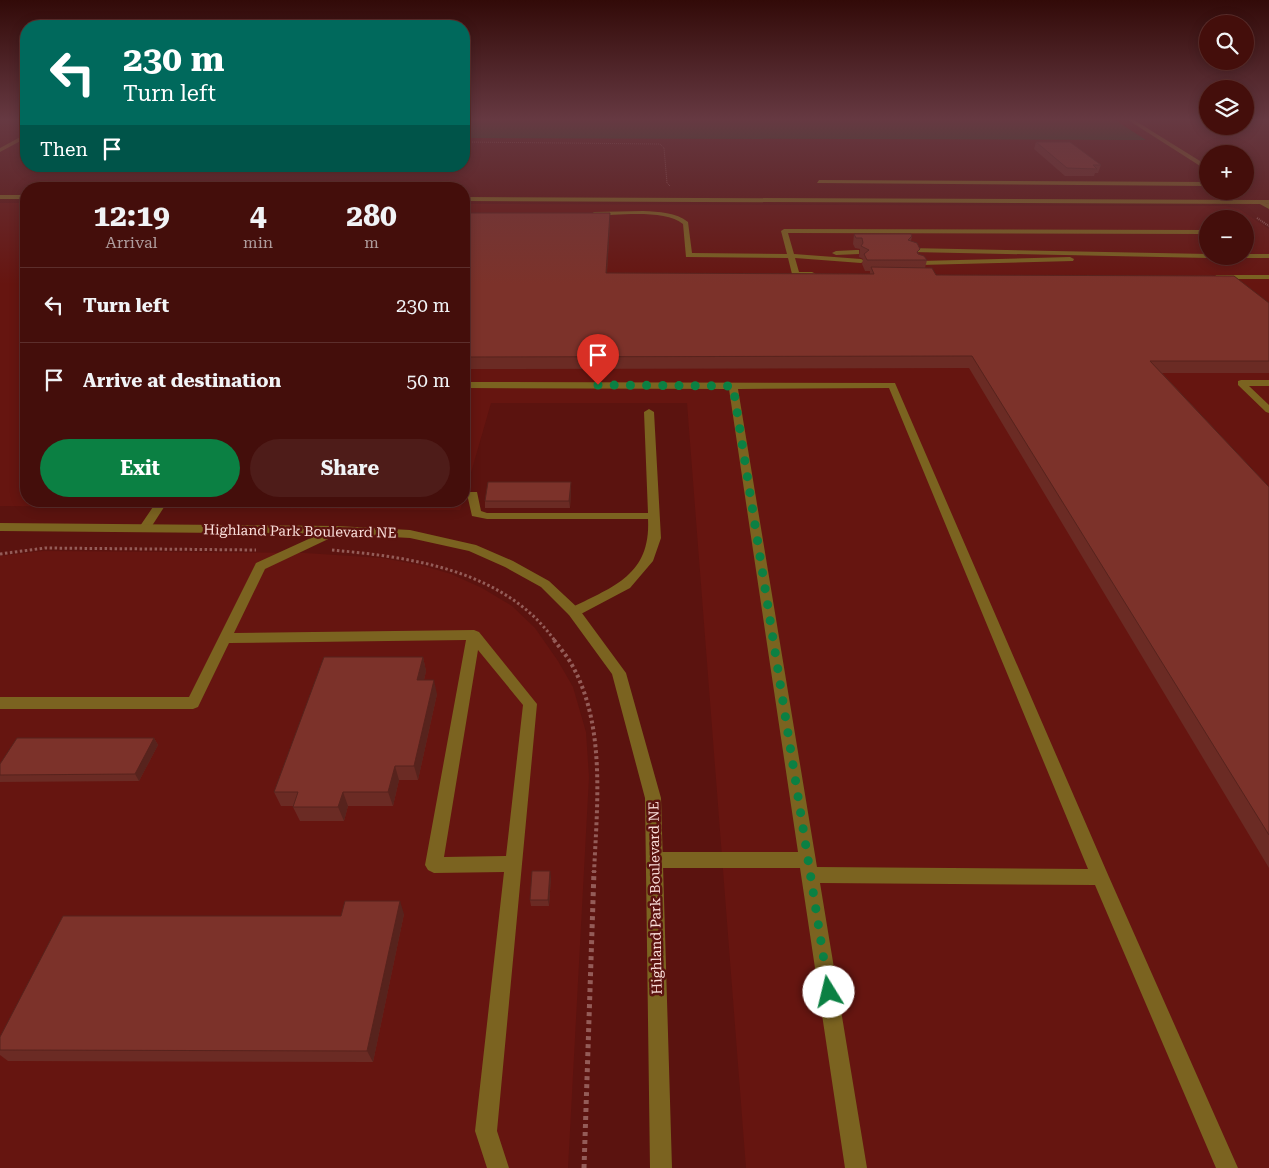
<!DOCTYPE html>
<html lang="en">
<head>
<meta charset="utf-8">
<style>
	:root { --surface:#440e0b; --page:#4e1c19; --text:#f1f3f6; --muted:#af9c9d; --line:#5c2e2c; --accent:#0b8043 }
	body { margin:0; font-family:"Roboto Serif",serif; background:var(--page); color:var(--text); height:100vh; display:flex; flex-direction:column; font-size:19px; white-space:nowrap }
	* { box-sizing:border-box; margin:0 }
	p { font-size:16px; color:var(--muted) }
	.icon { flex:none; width:28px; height:28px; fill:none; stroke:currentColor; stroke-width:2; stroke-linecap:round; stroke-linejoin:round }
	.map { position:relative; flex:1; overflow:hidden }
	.sheet { position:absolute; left:20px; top:182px; width:450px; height:325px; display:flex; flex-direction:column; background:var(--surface); border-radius:20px; box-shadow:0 2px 12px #0003,0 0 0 1px var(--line) }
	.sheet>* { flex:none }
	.hud { position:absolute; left:20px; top:20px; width:450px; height:152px; border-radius:20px; box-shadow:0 2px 12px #0003,0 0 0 1px var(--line); background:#00695c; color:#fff; overflow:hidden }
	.tools { position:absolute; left:1199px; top:15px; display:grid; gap:10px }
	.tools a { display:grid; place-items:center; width:55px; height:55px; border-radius:50%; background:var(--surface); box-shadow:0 2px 12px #0003,0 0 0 1px var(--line); font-size:25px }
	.pin { position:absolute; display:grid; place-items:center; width:42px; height:42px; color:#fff; margin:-51px -21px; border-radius:50% 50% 50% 0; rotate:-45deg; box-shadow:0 0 5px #0007 }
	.pin .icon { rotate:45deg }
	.me { position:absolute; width:55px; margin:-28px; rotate:351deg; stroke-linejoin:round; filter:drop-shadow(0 0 4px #0008) }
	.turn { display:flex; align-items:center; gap:18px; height:105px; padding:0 20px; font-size:22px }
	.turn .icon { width:65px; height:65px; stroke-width:2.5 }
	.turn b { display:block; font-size:35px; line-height:42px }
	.then { display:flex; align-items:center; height:48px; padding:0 20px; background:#0003; gap:10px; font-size:19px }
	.eta { display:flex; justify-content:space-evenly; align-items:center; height:85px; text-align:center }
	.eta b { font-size:30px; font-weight:700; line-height:35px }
	.primary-button { display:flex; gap:10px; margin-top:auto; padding:10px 20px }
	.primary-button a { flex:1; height:58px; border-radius:30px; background:var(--accent); color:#fff; font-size:20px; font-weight:700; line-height:58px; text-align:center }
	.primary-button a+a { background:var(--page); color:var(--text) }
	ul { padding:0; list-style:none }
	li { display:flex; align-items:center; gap:15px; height:75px; padding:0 20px; border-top:1px solid var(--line) }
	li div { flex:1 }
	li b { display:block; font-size:19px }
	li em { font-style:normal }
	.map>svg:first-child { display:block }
	.built { fill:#661510; fill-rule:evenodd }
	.green { fill:#104d21 }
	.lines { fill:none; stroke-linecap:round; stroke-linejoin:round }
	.path-far4 { stroke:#945c58; stroke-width:1; stroke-dasharray:1 1; stroke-linecap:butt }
	.path-far3 { stroke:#945c58; stroke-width:2; stroke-dasharray:1 1; stroke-linecap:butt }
	.path-far2 { stroke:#945c58; stroke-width:3; stroke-dasharray:2.5 2.5; stroke-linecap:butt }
	.path-far1 { stroke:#945c58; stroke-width:4; stroke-dasharray:3 3; stroke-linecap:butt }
	.path { stroke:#945c58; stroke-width:5; stroke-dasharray:4 4; stroke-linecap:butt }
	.service { fill:#7b6320; fill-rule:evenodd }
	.minor { fill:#7b6320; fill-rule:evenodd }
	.tertiary { fill:#7b6320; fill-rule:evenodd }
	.wall { fill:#6b2b24 }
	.shaded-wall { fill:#57231d }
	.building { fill:#7c322a; stroke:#57231d }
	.route { stroke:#0b8043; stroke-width:9; stroke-dasharray:0 16.2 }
	.labels { text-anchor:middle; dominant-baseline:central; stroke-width:5; stroke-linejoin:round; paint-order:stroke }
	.street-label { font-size:14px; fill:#fadeda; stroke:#5b130f }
</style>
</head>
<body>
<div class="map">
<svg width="1269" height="1168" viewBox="0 0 1269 1168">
	<rect width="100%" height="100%" fill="#5b130f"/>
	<path class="built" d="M0,203h26v298h437l-3,9 -460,-4z
		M464,204l762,2 13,3 30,20v939h-523l-59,-765h-196l-27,94zM1208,219h37v37h-37z
		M43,551l262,2 77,5 38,7 31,9 31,14 30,18 23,22 23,33 15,26 13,45 3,45 -21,391h-568v-612z"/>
	<path class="green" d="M464,120h651l31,20 -682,-2z"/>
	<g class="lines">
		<path class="path-far4" d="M464,142l196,2 4,4 3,35 3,3"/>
		<path class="path-far3" d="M1257,218l12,8"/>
		<path class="path-far2" d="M332,550c79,7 173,20 223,91
			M0,554l45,-6 211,2"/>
		<path class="path-far1" d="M554,640c6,8 13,16 18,25 34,61 25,140 22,208"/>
		<path class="path" d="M584,1168l10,-297"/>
		<path class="service" d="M819,180l389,2v4l-391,-3z
			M1260,200h9v4l-11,-1v-2z
			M643,211c16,1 33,1 45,11l4,31 95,1 -6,-23 3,-2 424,1v4l-420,-1 6,21 67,5 4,2 -4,2 -66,-5 4,14h13l4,2c-5,4 -19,4 -24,0l-4,-16 -102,-1 -3,-33c-18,-15 -66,-9 -89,-8l-3,-2 3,-2z
			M909,248l299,6v2h3l-3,2 -296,-6 -4,-2z
			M856,250h3v4l-23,1 -4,-2 4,-2z
			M1245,254h24v4h-27z
			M1070,257l4,2 -1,2 -153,4 -4,-2 4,-2z
			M1216,275h53v4h-50l-4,-2z
			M1241,380h28v6h-20l20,19v8l-3,-1 -28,-27v-4z
			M464,382l431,1 214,494 129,291h-22l-121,-283 -275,-2 47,285h-22l-45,-300h-146l-6,-3 -2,-5 2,-5 6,-3h144l-69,-463 -265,-1zM889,388l199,481 -271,-2 -79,-478z
			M649,409l5,3 7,126 -8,23 -23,27 -51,27h-10l-1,-3 1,-3c43,-22 82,-33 79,-90h-161l-15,-3 -5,-22 2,-2h8l4,19 6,2h161l-4,-101z
			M157,501h11l-20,31h-8l-2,-3z
			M337,526l4,1 2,3 -2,3 -76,36 -31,64 240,-3 5,2 58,72 -40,427 12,37h-22l-12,-37 29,-259 -70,1 -6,-3 -3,-5 41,-225 -237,3 -31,64 -5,2h-193v-12h189l67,-134zM478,650l45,55 -17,151 -62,1z"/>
		<path class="minor" d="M1128,120h6l74,46v5z
			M26,134v4l-26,14v-4z
			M0,195h26v4h-26z
			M464,197l796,3 3,2 -3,2 -796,-3z
			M0,523l337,3 73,4 66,15 37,16 36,20 30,28 47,64 35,125 11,370h-22l-5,-370 -33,-124 -43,-59 -28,-28 -36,-20 -36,-16 -59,-13 -73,-4 -337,-3z"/>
		<path class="tertiary" d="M1258,201l11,3v5l-11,-6z"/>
	</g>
	<path class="wall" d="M1036,142l65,23 -3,8h-3l-1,3h-29l-31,-27z
		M464,213l146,10 -3,50 263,1v-3h-5l-3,-7 1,-5 -4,-2 1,-8 -5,-1 -2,-4 1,-10 58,2 -1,5 8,13 8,6 -2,8 11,7 333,28v70h-107l107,114v381l-300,-500 -505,1z
		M571,489l-1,19h-85v-7z
		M423,657l3,14 -2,9 13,14 -19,86h-19l-6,26h-45l-4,15h-44l-7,-14 1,-1h-13l-7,-14z
		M154,738l4,7 -19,36 -139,1v-18z
		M551,877l-2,29h-18l-1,-6z
		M404,914l-31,148 -365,-1 -8,-6v-18l341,-121z"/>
	<path class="shaded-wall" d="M610,213v10l-4,62v-12z
		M571,482v7l-1,19 -1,-7z
		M423,657l3,14 -5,23 -4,-14z
		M434,680l3,14 -19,86 -4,-14z
		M154,738l4,7 -19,36 -4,-7z
		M395,766l4,14 -6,26 -5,-14z
		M343,792l5,14 -4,15 -6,-14z
		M550,871l1,6 -2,29 -1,-6z
		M400,901l4,13 -31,148 -6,-11z"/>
	<path class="building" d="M1036,142h34l31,23h-8l4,4 -30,-1z
		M464,213h146l-4,60 268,1 -3,-7 61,1 4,7 298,1 35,27v58h-119l119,126v348l-297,-479 -508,1z
		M854,234h57l1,2 -4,4 9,3 3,6 -3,3 1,2 6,2 3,4h-60l-3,-6 5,-4 -8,-4 2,-3 -1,-5h-6z
		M488,482h83l-2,19h-84z
		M324,657h99l-6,23h17l-20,86h-19l-7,26h-45l-5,15h-45l5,-15h-24z
		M17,738h137l-19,36 -135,1v-11z
		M532,871h18l-2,29h-18z
		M345,901h55l-33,150 -367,-1v-13l63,-121h278z"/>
	<linearGradient id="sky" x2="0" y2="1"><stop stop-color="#320a08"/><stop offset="0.42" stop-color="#663942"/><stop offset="1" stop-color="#663942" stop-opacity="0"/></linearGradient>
	<rect width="1269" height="284" fill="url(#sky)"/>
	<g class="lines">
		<path class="route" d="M598,385l135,1 96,606"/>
	</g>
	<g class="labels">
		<g class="street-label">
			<text transform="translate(300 531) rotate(1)">Highland Park Boulevard NE</text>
			<text transform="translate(655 898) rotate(-91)">Highland Park Boulevard NE</text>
		</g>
	</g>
</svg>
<div class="tools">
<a><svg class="icon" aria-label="search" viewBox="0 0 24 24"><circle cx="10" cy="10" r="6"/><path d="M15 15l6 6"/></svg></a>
<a><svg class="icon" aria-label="layers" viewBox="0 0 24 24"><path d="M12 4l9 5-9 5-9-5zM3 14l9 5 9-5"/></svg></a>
<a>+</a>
<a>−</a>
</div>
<div class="pin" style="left:598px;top:385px;background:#d93025"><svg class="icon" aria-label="arrive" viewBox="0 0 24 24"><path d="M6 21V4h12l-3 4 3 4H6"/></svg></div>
<svg class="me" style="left:829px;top:992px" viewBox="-20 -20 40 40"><circle r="19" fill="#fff"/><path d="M0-13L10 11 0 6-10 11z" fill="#0b8043"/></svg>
<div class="hud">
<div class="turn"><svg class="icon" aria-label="left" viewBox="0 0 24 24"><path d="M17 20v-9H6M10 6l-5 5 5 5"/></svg><div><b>230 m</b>Turn left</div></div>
<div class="then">Then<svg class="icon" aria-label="arrive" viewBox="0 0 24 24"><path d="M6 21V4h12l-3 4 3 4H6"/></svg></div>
</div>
<section class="sheet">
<div class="eta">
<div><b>12:19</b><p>Arrival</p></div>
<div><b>4</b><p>min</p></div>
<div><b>280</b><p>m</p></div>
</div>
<ul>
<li><svg class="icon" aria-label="left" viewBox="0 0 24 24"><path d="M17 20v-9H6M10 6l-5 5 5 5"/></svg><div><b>Turn left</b></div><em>230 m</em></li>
<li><svg class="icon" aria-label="arrive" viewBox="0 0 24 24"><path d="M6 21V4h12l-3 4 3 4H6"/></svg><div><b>Arrive at destination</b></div><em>50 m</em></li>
</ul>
<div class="primary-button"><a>Exit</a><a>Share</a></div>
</section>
</div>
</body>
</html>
